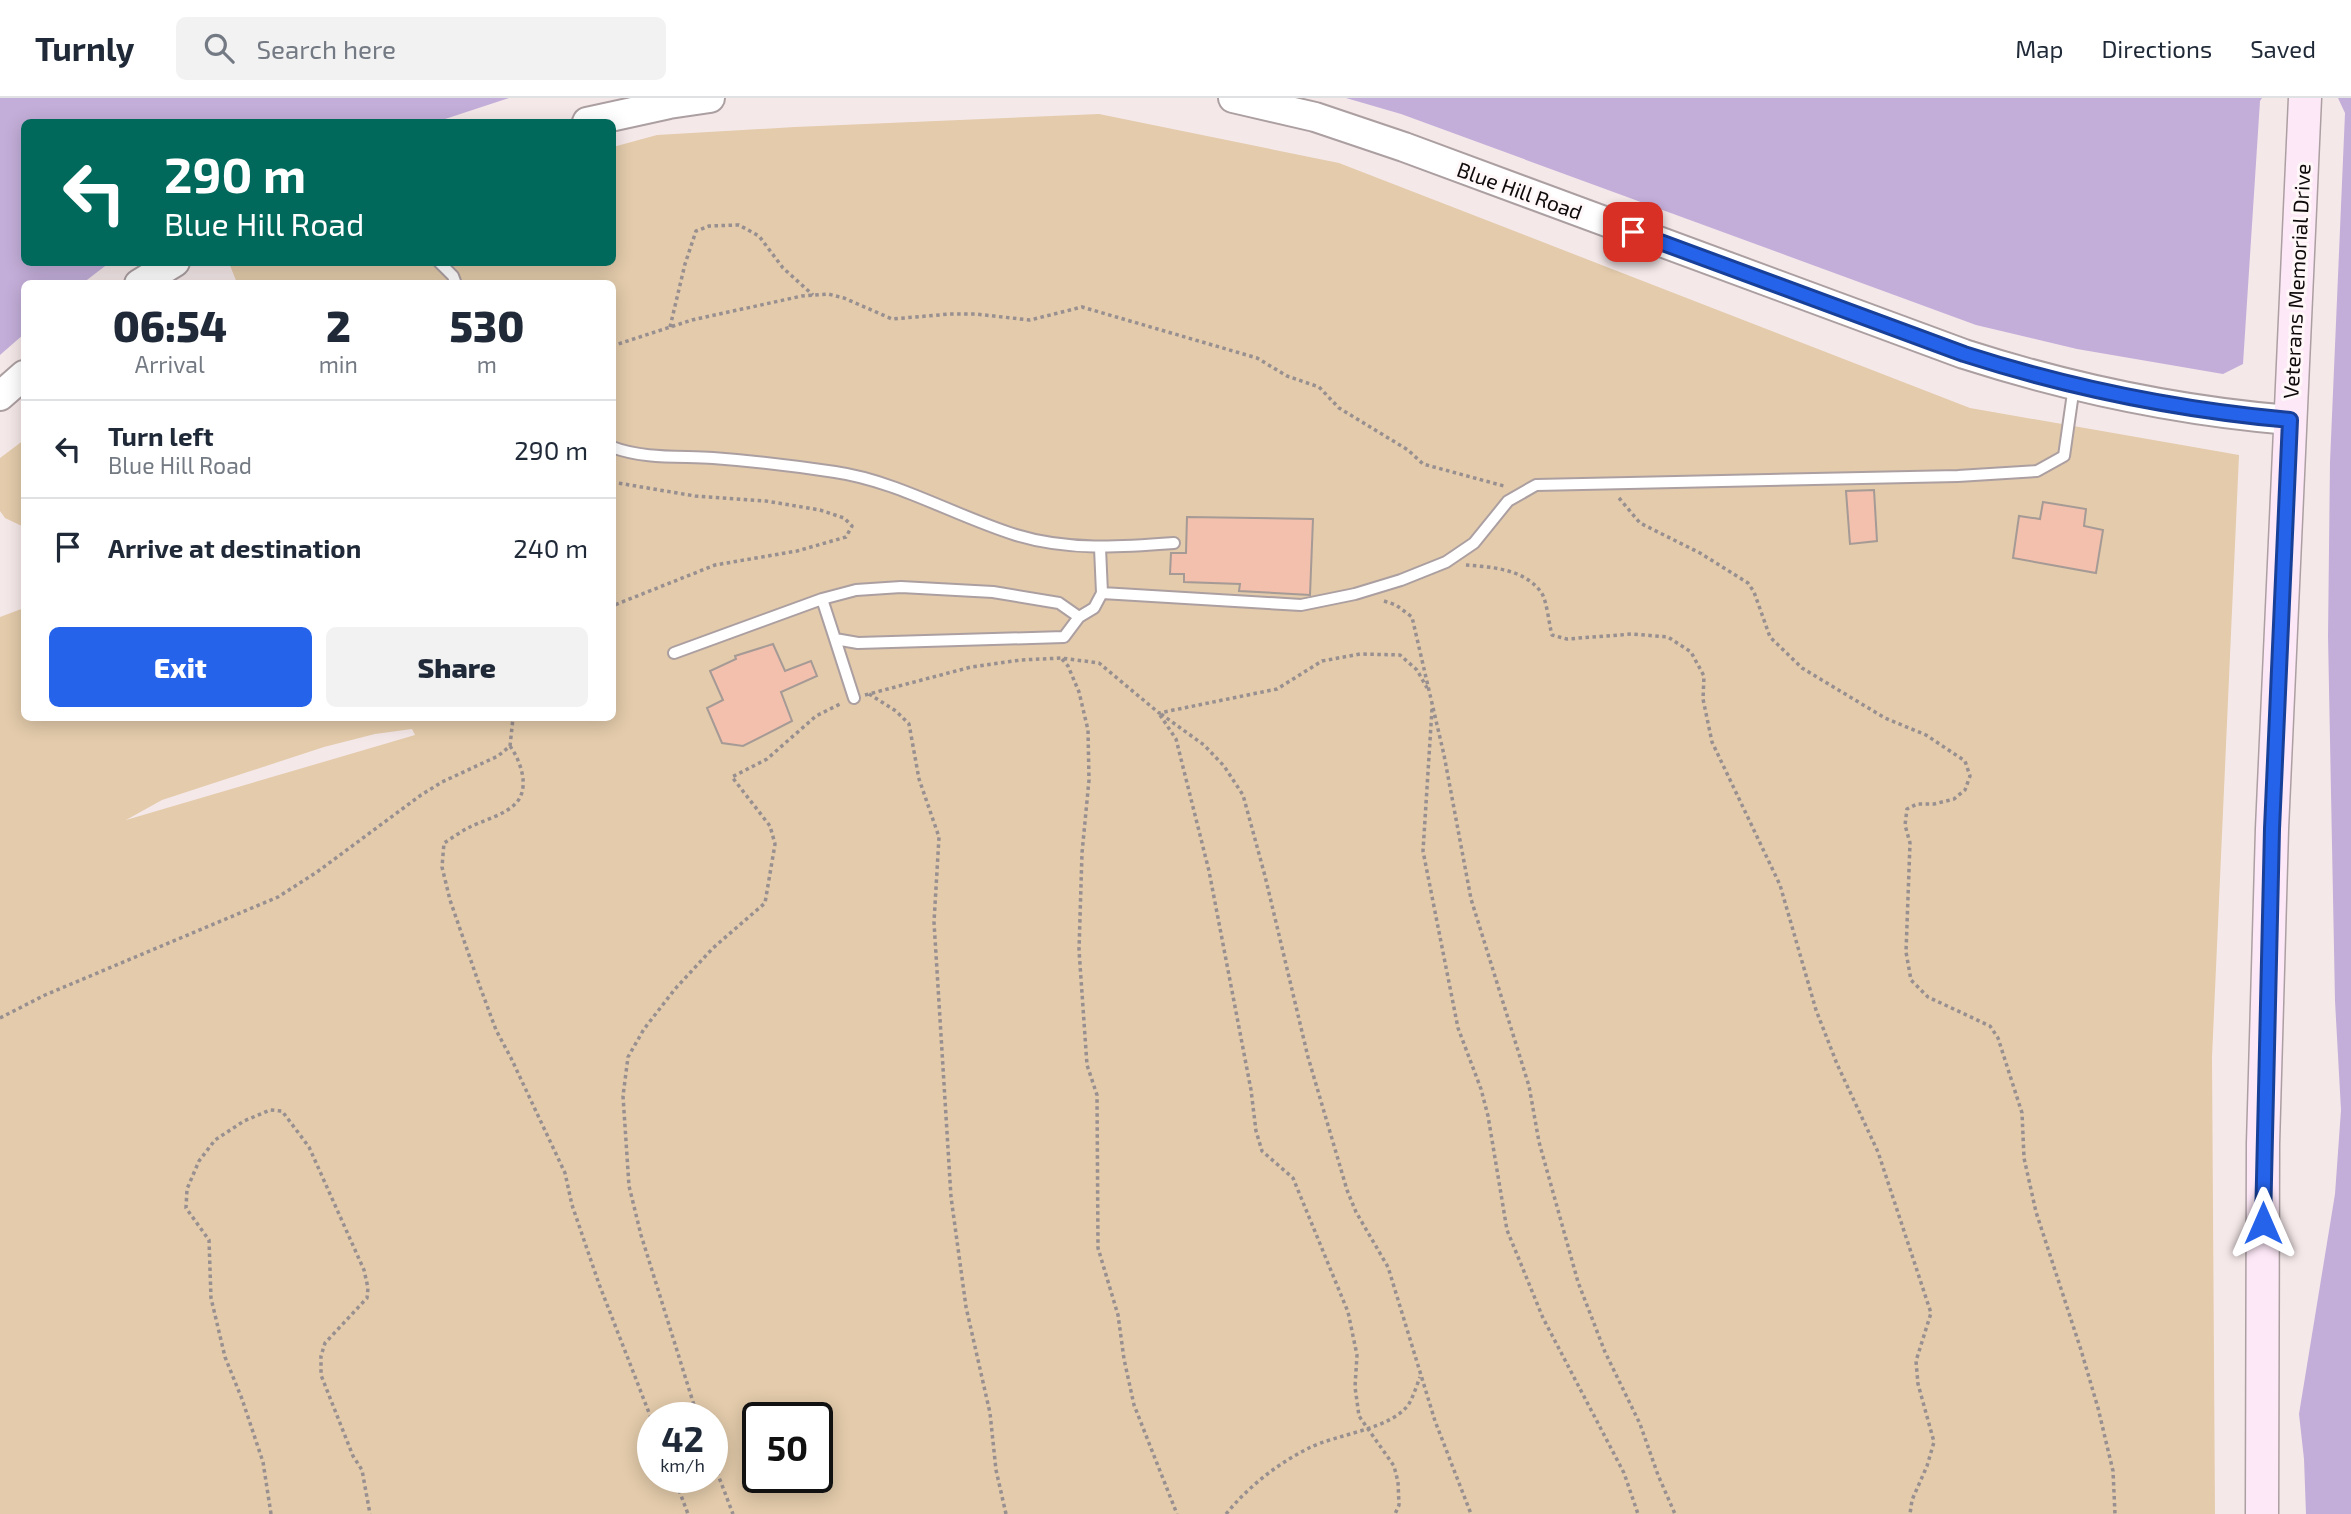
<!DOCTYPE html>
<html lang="en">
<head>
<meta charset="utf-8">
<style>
	:root { --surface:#fff; --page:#f2f2f3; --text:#1f2937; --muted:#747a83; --line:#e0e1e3; --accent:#2563eb }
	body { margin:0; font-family:"Exo 2",sans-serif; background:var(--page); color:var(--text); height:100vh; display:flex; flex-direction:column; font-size:26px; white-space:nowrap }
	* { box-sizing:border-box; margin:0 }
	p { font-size:23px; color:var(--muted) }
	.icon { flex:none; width:38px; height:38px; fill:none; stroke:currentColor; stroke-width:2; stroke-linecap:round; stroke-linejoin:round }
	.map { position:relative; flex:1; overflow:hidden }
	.panel { position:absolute; left:21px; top:182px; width:595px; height:441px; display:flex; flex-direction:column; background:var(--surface); border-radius:10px; box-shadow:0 4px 18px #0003 }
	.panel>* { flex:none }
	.banner { position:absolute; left:21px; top:21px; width:595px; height:147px; border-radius:10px; box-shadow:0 4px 18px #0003; background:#00695c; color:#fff; overflow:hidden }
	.speed { position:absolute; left:637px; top:1304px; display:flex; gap:14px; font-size:35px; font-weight:700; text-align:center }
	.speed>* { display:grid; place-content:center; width:91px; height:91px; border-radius:50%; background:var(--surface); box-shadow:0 4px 18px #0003; line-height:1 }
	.speed small { font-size:18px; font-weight:400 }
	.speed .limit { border:4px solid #111; border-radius:10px; background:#fff; color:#111 }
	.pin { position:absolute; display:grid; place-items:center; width:60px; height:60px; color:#fff; margin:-30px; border-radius:14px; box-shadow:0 4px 10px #0006 }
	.me { position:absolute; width:77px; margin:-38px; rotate:0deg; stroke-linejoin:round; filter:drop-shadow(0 0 5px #0008) }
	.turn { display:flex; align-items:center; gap:24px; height:147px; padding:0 28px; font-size:32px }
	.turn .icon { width:91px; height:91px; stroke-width:2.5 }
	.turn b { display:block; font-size:49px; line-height:60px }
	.eta { display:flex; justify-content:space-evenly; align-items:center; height:119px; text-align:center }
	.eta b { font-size:42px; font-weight:800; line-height:49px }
	.primary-button { display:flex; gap:14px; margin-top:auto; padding:14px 28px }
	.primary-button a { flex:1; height:80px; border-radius:10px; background:var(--accent); color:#fff; font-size:28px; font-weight:800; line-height:80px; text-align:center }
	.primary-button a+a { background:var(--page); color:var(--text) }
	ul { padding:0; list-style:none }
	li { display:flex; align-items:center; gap:21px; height:98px; padding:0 28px; border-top:2px solid var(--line) }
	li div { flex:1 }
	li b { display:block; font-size:26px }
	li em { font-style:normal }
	header { display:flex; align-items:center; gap:42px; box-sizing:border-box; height:98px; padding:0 35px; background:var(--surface); border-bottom:2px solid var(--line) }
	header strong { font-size:33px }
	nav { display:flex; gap:38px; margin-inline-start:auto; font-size:24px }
	.search { width:490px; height:63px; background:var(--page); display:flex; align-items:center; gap:18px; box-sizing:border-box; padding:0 24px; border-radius:10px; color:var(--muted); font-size:26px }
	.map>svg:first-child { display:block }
	.green { fill:#e3cbab; fill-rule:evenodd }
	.water { fill:#c3aed9 }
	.building { fill:#f2c0ad; stroke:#a59a95; stroke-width:2 }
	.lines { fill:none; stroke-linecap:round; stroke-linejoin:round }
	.service-casing { stroke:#ac9fa1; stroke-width:14 }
	.tertiary-casing { stroke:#ac9fa1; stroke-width:32 }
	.secondary-casing { stroke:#ac9fa1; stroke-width:35 }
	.path { stroke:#988f90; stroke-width:3.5; stroke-dasharray:3.5 3.5; stroke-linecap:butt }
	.service { stroke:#fff; stroke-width:10 }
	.tertiary { stroke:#fff; stroke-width:28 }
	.secondary { stroke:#fde8f7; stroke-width:32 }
	.route-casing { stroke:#184099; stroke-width:18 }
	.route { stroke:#2563eb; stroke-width:12 }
	.labels { text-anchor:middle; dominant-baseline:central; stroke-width:6; stroke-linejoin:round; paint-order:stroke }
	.street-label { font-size:21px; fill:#0e0a0b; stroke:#fff7f8 }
</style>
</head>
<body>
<header>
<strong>Turnly</strong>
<div class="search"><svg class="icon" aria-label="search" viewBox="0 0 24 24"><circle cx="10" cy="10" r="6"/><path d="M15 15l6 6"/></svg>Search here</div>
<nav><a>Map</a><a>Directions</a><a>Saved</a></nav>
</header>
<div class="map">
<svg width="2351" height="1416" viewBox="0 0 2351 1416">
	<rect width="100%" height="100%" fill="#f5e8e9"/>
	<path class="green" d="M1099,16l240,49 631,245 269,47 -27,602 3,457h-2215v-897l24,-9v110h588v-434l-375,-1 -8,-20 383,-1 1,-115 44,-12 138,-8zM412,631l3,6 -289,85 36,-20 162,-53 51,-13zM653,1320h59v59h-59zM758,1320h59v59h-59z
		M24,342v87l-19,-9 -5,-7v-53z"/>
	<path class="water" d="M0,0h509l-73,24h-412v140l85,1 -26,20 -59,1v50l-24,21z
		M1346,0h916l-2,3 -17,263 -20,10 -146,-25 -101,-24 -575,-211z
		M2338,0h13v1416h-45l-2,-55 -5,-45 36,-220 6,-84 -6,-109 -7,-365 2,-174 15,-349z"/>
	<path class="building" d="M1874,392l3,51 -27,3 -4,-53z
		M2043,404l43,7 -2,17 19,4 -7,43 -83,-15 6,-42 21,3z
		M1187,419l126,2 -3,76 -71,-4 1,-7 -56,-2v-8h-14l1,-21h15z
		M773,546l12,27 26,-10 6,15 -36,16 11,29 -49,25 -21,-3 -15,-35 16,-8 -13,-29 26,-12 -1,-3z"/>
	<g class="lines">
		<g class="service-casing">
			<path id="service" d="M439,164l14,14 3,8
				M612,349c31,12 68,9 101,11 40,3 82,8 122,14 62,9 120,44 181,63 52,16 105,12 158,8
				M1100,450l2,45 199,12 54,-11 46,-14 45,-18 28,-19 34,-42 28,-16 422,-9 79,-5 27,-15 10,-70
				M822,501l13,40 23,4 206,-6 15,-20 15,-9 8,-15
				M835,541l19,59
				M674,555l148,-54 34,-9 45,-3 92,5 66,11 20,14"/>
		</g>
		<g class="tertiary-casing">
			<path id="tertiary" d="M1233,0l82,19 89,30 560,207c106,34 215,57 326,66
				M587,24l82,-18 41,-6
				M139,186l36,-22
				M0,298l24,-21"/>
		</g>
		<g class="secondary-casing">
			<path id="secondary" d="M2262,1416l1,-370 9,-315 33,-731"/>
		</g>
		<path class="path" d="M670,229l15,-63 11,-33 13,-5 30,-1 20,11 24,32 30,27
			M612,248l80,-26 110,-24 26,-2 16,4 48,21 58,-5h25l55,6 52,-13 175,51 30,18 32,11 20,21 69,42 15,14 81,22
			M612,384l83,14 71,5 54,9 24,8 8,8 -6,11 -49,14 -82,14 -103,41
			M1619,400l21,25 60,30 48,30 6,9 16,45 32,31 83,50 41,17 39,26 5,15 -5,14 -11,9 -20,5h-17l-10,5 -2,16 5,18 -4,109 5,28 17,17 62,29 8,12 24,75 2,45 12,54 45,138 17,58 15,63 2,43
			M1466,467c26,2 58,4 75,27 6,8 8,33 11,43l15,4 65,-5 36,3 23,15 13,24 -1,23 9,43 68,143 36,125 21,54 41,88 53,161 -15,48 2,23 16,58 -7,24 -15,34 -2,14
			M1384,503l12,4 16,12 32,138 27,144 58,187 10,56 39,140 27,70 35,72 18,51 17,39
			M1062,561l6,7 11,26 9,38 1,50 -7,73 -3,97 8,115 10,30 1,153 20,67 6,44 10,46 43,109
			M869,596l27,17 13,13 10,55 20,58 -5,85 17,275 15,110 24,106 6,57 10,44
			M865,597l106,-28 50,-7 40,-2 38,5 60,50 118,-24 45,-28 38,-7 40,1 17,15 10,18
			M1432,611l-9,142 35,177 23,61 7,27 19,114 36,88 81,155 14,41
			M1161,616l43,31 20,21 19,29 22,81 43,181 39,133 9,22 32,55 47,154 36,93
			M1160,617l16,24 33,132 42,219 5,41 6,20 31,27 55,134 9,43 -2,32 4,29 35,50 4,16 1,23 -4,9
			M510,648c10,14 20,40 7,56 -11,13 -34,18 -49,26 -8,4 -16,10 -24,15l-2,24 8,33 29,84 17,46 15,28 54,115 7,32 27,79 54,139
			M0,920l45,-23 233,-98 39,-25 104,-77 21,-13 56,-26 12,-10 3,-28
			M698,1320l-57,-183 -12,-49 -6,-90 5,-39 16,-28 31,-40 38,-41 52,-45 10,-59 -5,-18 -38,-49 35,-18 49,-43 26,-13
			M712,1361l21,55
			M674,1379l14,37
			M271,1416l-8,-52 -21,-63 -17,-42 -14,-59 -2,-58 -23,-32 1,-19 12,-28 16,-21 29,-19 26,-11 12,1 27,36 55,123 4,18 -1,10 -42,45 -4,13v19l32,81 9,14 8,44
			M1226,1416c23,-28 51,-50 83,-66 27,-14 86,-19 101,-46 4,-8 7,-17 10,-25"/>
		<use href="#service" class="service"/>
		<use href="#tertiary" class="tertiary"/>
		<use href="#secondary" class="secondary"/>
	</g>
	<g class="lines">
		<g class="route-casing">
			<path id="route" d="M1633,134l331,122c106,34 215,56 326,66l-18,409 -9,394"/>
		</g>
		<use href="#route" class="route"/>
	</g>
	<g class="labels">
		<g class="street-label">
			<text transform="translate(1520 92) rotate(20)">Blue Hill Road</text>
			<text transform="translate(2296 183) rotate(-87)">Veterans Memorial Drive</text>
		</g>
	</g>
</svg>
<div class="speed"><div>42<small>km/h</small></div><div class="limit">50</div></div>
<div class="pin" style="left:1633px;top:134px;background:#d93025"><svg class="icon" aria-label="arrive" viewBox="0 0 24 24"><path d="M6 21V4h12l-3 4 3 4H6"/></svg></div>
<svg class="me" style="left:2263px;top:1125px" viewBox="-20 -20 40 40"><path d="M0-17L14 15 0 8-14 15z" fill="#2563eb" stroke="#fff" stroke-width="4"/></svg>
<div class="banner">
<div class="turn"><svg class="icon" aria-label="left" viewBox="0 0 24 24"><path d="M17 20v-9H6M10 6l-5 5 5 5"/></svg><div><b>290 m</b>Blue Hill Road</div></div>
</div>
<section class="panel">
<div class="eta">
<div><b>06:54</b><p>Arrival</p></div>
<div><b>2</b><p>min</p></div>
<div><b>530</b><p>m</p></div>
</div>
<ul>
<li><svg class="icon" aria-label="left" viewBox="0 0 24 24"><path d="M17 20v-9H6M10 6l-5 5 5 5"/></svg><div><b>Turn left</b><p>Blue Hill Road</p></div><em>290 m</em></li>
<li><svg class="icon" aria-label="arrive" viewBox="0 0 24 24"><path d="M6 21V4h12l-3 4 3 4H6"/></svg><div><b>Arrive at destination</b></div><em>240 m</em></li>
</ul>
<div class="primary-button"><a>Exit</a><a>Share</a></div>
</section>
</div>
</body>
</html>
